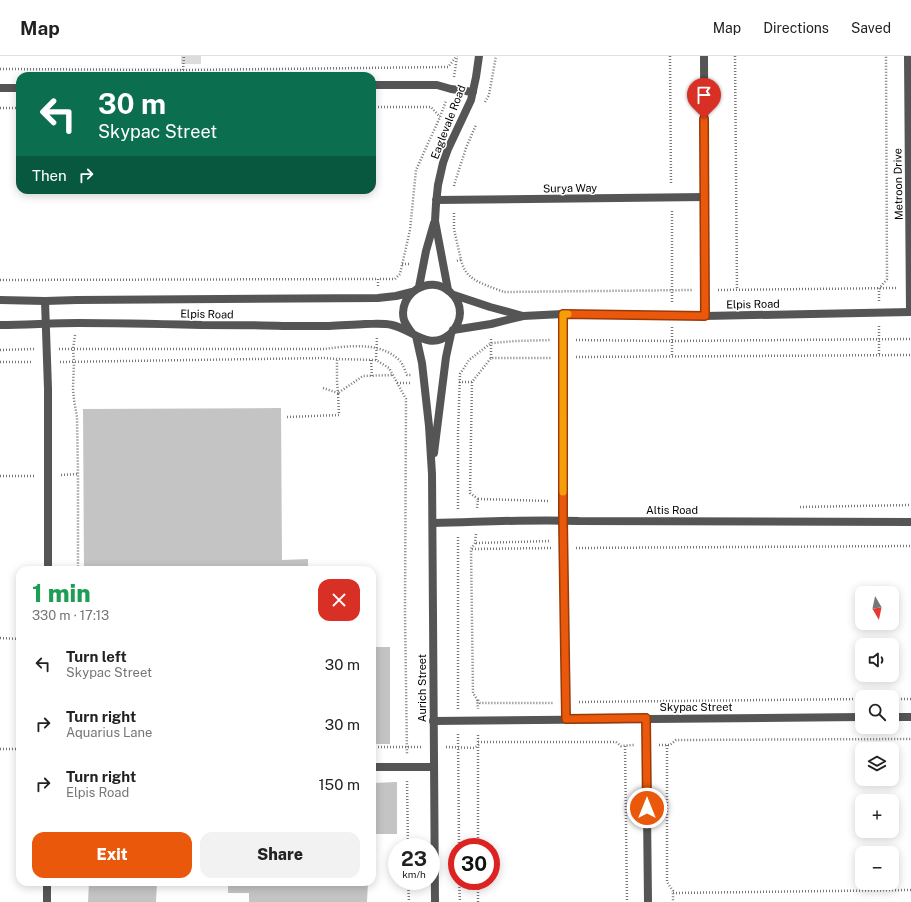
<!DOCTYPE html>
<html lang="en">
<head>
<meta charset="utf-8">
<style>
	:root { --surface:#fff; --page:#f2f2f2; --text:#222; --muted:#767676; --line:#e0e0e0; --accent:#ea580c }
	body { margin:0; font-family:"Public Sans",sans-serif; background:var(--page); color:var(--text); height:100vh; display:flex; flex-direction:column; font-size:15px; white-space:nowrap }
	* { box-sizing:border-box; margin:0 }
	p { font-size:13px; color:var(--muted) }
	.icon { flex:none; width:22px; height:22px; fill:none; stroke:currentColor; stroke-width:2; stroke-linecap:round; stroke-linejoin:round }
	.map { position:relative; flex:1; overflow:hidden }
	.panel { position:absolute; left:16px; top:510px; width:360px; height:320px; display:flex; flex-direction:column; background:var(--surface); border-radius:12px; box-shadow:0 2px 10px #0003 }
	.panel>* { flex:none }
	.guide { position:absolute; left:16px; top:16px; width:360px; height:122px; border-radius:12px; box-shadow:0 2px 10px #0003; background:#0b6e4f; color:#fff; overflow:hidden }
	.needle { width:26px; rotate:171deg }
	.controls { position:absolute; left:855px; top:530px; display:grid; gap:8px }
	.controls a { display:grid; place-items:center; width:44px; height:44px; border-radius:8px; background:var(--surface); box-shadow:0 2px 10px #0003; font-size:20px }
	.speed { position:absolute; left:388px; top:782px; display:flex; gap:8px; font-size:20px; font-weight:700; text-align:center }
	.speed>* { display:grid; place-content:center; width:52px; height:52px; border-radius:50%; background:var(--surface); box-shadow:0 2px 10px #0003; line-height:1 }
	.speed small { font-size:10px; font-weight:400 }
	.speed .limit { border:6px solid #d22; background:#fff; color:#111 }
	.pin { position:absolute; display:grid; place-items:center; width:34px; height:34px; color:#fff; margin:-41px -17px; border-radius:50% 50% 50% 0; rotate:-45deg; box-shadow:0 0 4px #0007 }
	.pin .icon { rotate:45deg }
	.me { position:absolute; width:44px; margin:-22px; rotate:0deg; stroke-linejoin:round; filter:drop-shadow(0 0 3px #0008) }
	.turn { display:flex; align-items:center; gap:14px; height:84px; padding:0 16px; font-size:18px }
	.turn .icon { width:52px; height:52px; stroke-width:2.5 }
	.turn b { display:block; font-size:28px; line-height:34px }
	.then { display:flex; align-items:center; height:38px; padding:0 16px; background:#0003; gap:8px; font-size:15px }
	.round { display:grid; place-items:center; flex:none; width:42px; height:42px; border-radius:12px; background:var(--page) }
	.summary { display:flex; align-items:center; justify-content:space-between; height:68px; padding:0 16px }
	h1 { font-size:24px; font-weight:800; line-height:30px; color:#1e9e55 }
	.primary-button { display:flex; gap:8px; margin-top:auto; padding:8px 16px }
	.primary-button a { flex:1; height:46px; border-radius:12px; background:var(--accent); color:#fff; font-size:16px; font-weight:800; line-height:46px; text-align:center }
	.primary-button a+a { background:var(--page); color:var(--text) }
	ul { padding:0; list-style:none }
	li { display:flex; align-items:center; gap:12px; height:60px; padding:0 16px }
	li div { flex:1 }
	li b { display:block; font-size:15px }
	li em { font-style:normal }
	header { display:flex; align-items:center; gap:24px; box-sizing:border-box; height:56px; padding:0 20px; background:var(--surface); border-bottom:1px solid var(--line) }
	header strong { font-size:19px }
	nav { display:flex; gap:22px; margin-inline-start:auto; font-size:14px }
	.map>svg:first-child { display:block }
	.green { fill:#dcdcdc }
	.building { fill:#c4c4c4 }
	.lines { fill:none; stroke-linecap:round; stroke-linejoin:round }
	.path { stroke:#777; stroke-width:2.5; stroke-dasharray:1 2; stroke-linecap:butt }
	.service { stroke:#555; stroke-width:8 }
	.minor { stroke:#555; stroke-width:8 }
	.tertiary { stroke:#555; stroke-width:8 }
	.route-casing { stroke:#983908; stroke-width:10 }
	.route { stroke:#ea580c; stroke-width:7 }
	.slow { stroke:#f59e0b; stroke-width:7 }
	.labels { text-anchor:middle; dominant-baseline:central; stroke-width:3; stroke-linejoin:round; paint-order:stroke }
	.street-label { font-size:11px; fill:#000; stroke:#fff }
</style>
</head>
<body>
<header>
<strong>Map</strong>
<nav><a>Map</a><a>Directions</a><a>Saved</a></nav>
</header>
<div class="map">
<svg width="911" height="846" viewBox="0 0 911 846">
	<rect width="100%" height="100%" fill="#fff"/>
	<path class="green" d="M181,0h20v8h-20z"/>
	<path class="building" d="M281,352l1,152 26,-1v11h-224l-1,-161z
		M372,591h18v97h-18z
		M397,726v52h-25v-51z
		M89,826h68l-1,20h-68z
		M228,826h140l-1,20h-118v-9h-21z"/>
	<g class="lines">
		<path class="path" d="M670,0l1,128
			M735,0l2,234
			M0,13l183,1 265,-3 9,-11
			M183,14l1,-14
			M454,21l3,-20
			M485,46l4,-7 7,-39
			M372,51h59l9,10
			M0,52h20
			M454,130l1,-4 11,-34 10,-23
			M454,157v16l7,31 -5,1
			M461,204c1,3 2,7 4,10 6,12 27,17 39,22l189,-2
			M402,208h9
			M0,224l378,-1
			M378,230v-7h17l5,-5 10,-44 6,-60 24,-53 6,-16
			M718,234l179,-2
			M879,245v-12l8,-10 -1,-223
			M672,246v-93
			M879,270v29
			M672,271v30
			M75,279l-2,14 1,13 -1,26 1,12 3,17 1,57v96
			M576,284l96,1 239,-2
			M59,293h265c24,-3 57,-8 76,12 3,3 5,10 7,14h4
			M0,294l34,-1
			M576,301l335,-2
			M491,302v-21
			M371,304l1,16
			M376,304l1,-23
			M0,306h33
			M60,306l264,-4 13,1 39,1 13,8 17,31 -1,214 2,141
			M459,326h13l19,-24h60
			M472,326l-2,111 8,6 -1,10
			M397,327h15
			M323,332l15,5 -1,-11v-22
			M287,361l52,-2 -1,-22 25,-17 30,-1
			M61,419l17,-1
			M0,420h36
			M478,443l71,2
			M800,451l111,-2
			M458,453v-77l2,-58 9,-14 22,-17 26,-2 34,-1
			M476,478l-1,9 -4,6 2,144 4,6 1,10
			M476,487l75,-2
			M576,492l335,-2
			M472,493l79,-1
			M0,582l20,1
			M892,643h19
			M478,644l2,3h74
			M579,646l283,-3
			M458,653v-173
			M458,678l1,113
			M478,686h138l5,4 13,-1
			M659,689h11l6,-5 235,-1
			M667,689v137l6,9v11
			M625,690l2,156
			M372,691h49
			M446,691l28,1 5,-3
			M0,693h20
			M407,725l1,66
			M478,791v-113
			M408,825l1,21
			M459,825l1,21
			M673,837l238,-3
			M478,846v-21"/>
		<path class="service" d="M45,245l3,88v181
			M563,258v206l3,199
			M372,711h62
			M47,826v20"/>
		<path class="minor" d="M908,0l2,256
			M372,29h65l14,4 22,3
			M0,32h20
			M436,144l269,-3
			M419,231l7,-36 8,-28
			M448,234l-13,-69 1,-17 2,-19 5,-22 5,-14 23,-49 5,-23 3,-21
			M433,467c49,-1 98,-4 146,-2l332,1
			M892,661h19
			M646,662l2,184
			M433,665l429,-4"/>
		<path class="tertiary" d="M704,0l1,260
			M454,239l36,12 33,9
			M0,244l45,1 32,-1 301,-2 18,-2 16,-4
			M0,269c26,0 52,-2 78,-2 42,0 83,1 124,2 27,0 54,0 81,1 15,0 31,0 46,0 12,-1 24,-1 36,-2 9,0 18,-1 27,1 20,4 36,27 58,9 6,-5 10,-14 10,-21 0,-9 -4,-16 -10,-21 -20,-19 -53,2 -46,28 2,5 5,9 8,13
			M453,274l38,-6 32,-8 40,-2 142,2 206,-4
			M416,280l6,27 7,63 3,48 3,428
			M434,397l12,-96 5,-23"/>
	</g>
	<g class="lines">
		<g class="route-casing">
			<path id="route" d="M647,752l-1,-90 -80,1 -3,-199v-206l142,2 -1,-197"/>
		</g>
		<use href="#route" class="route"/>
		<path class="slow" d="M563,436v-178h5"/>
	</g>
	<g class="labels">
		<g class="street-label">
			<text transform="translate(448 66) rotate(-69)">Eaglevale Road</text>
			<text transform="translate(898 128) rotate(-91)">Metroon Drive</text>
			<text transform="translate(570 132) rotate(-1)">Surya Way</text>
			<text transform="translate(753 248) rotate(-1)">Elpis Road</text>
			<text transform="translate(207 258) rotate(1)">Elpis Road</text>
			<text x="672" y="454">Altis Road</text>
			<text transform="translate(422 632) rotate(-90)">Aurich Street</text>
			<text x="696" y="651">Skypac Street</text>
		</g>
	</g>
</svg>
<div class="controls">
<a><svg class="needle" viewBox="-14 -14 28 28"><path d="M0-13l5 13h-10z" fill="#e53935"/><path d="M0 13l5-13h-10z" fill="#767676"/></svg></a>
<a><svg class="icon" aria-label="sound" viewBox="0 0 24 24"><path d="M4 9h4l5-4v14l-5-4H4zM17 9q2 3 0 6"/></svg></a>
<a><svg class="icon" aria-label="search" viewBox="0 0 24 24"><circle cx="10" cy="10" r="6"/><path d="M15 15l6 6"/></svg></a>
<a><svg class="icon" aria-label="layers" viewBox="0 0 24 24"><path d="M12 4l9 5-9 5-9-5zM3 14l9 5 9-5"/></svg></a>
<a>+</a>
<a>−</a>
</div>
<div class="speed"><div>23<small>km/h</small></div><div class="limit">30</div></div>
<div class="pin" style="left:704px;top:63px;background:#d93025"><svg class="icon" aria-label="arrive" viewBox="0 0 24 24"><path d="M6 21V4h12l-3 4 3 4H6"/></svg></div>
<svg class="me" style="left:647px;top:752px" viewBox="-20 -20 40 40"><circle r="17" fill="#ea580c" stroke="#fff" stroke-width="3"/><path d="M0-11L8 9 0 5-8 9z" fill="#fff"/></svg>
<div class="guide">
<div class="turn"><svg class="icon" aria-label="left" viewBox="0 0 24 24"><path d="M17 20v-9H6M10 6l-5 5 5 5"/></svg><div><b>30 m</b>Skypac Street</div></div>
<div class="then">Then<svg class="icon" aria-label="right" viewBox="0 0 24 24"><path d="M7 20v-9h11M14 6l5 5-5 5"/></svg></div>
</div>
<section class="panel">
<div class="summary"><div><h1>1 min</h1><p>330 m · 17:13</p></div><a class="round" style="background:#d93025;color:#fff"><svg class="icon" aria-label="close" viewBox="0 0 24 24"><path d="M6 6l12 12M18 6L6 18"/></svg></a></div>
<ul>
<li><svg class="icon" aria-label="left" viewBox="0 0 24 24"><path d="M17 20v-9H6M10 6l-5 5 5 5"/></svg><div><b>Turn left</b><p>Skypac Street</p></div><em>30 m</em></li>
<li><svg class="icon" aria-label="right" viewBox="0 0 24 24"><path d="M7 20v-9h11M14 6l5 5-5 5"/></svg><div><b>Turn right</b><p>Aquarius Lane</p></div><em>30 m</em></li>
<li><svg class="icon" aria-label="right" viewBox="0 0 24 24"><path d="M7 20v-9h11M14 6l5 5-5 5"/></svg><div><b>Turn right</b><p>Elpis Road</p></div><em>150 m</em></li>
</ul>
<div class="primary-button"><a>Exit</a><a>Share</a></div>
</section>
</div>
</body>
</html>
